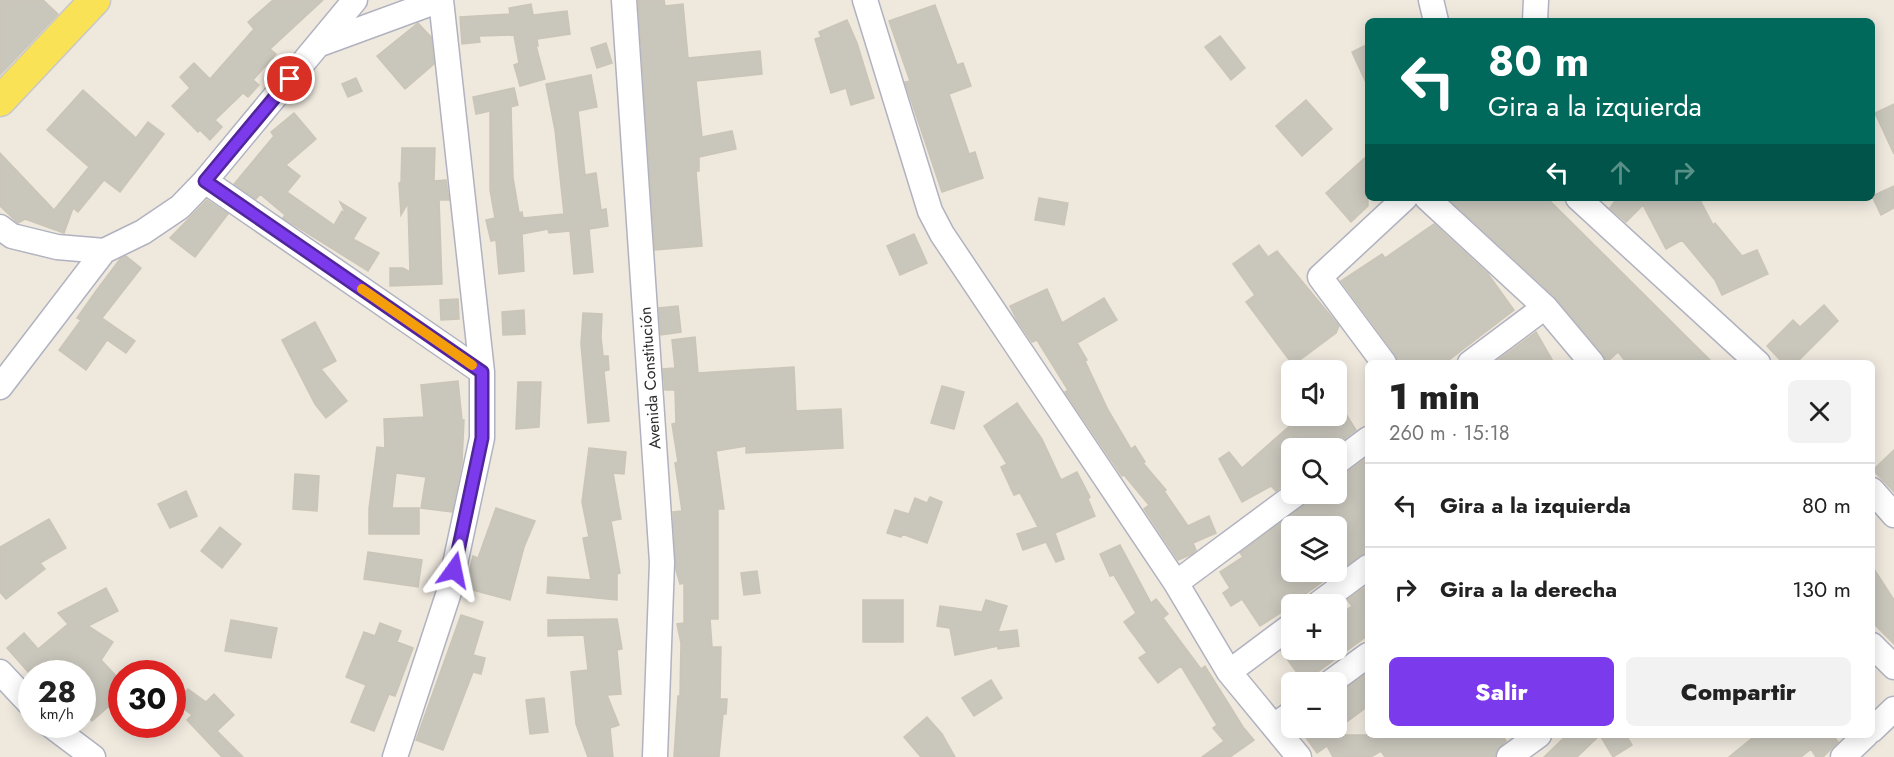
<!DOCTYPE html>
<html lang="es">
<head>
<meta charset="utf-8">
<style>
	:root { --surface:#fff; --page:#f2f2f2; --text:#222; --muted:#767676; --line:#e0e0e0; --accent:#7c3aed }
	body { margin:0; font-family:Jost,sans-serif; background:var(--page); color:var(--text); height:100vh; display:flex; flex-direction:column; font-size:22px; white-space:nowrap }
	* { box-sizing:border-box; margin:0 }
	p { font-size:20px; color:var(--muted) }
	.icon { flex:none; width:33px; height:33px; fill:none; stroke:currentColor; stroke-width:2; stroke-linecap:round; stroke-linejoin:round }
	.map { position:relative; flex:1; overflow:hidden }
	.details { position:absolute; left:1365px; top:360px; width:510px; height:378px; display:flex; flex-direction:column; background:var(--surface); border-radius:9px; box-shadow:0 3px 15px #0003 }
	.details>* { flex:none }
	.hud { position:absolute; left:1365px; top:18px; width:510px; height:183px; border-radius:9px; box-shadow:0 3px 15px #0003; background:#00695c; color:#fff; overflow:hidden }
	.controls { position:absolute; left:1281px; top:360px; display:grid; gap:12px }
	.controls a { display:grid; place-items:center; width:66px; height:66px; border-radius:9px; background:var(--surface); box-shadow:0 3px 15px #0003; font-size:30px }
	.speed { position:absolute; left:18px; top:660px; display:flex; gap:12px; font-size:30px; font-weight:700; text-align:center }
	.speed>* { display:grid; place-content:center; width:78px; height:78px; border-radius:50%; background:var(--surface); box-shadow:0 3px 15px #0003; line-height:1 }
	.speed small { font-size:15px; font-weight:400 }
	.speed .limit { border:9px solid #d22; background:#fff; color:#111 }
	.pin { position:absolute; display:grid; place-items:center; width:51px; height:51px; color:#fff; margin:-26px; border:3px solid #fff; border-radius:50%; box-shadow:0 2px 6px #0007 }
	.me { position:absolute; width:66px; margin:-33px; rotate:12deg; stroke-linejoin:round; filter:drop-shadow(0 0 4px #0008) }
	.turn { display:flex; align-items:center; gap:21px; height:126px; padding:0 24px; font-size:27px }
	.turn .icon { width:78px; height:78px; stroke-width:2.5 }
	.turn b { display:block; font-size:42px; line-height:51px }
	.lanes { display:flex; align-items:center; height:57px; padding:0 24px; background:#0003; justify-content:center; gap:30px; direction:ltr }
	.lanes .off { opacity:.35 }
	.round { display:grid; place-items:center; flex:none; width:63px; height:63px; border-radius:9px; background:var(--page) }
	.overview { display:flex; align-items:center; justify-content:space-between; height:102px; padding:0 24px }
	h1 { font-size:36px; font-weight:800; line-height:45px }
	.button { display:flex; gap:12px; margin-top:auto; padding:12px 24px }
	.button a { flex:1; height:69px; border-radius:9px; background:var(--accent); color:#fff; font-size:24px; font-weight:800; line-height:69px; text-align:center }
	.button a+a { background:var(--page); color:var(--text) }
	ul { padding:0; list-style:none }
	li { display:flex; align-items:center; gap:18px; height:84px; padding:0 24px; border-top:2px solid var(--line) }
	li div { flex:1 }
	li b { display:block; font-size:22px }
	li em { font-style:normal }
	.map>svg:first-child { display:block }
	.building { fill:#c9c6bc; stroke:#cac5b6; stroke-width:1.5 }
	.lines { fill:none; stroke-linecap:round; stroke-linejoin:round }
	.minor-casing { stroke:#b1b2c0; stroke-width:27 }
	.major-casing { stroke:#c8c8c8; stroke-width:33 }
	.minor { stroke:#fff; stroke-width:24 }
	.major { stroke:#fae256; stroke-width:30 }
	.route-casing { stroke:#51269a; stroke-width:15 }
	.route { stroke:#7c3aed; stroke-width:10 }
	.slow { stroke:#f59e0b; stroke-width:10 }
	.labels { text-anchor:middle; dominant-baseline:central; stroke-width:5; stroke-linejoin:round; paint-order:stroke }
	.street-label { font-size:16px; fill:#2c2c2c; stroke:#fff }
</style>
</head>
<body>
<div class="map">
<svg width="1894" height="757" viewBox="0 0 1894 757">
	<rect width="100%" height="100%" fill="#eee8dd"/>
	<path class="building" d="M0,0h43l15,14 -58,61z
		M273,0h50l-53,49 6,5 -23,26 6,5 -11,12 -5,-4 -28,27 7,7 -12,13 -10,-10 -2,2 -26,-26 18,-18 -10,-11 14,-14 16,16 44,-50 -6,-7z
		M638,0h26l1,6 18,-2 5,54 72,-7 2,23 -66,7 6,56 30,-6 4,18 -37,8v14h-3l6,75 -47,4z
		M531,4l2,11 34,-4 3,23 -33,5 1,7h-2l9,33 -25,7 -6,-21 5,-2 -5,-28 -35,1 1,6 -18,2 -2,-27 50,-3 -1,-6z
		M935,5l22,60 6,-2 8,23 -22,8 20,60 6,-2 8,26 -41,14 -37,-110 5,-1 -21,-60z
		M847,20l10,23 17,55 -23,7 -5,-17 -15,5 -16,-54 6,-2 -2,-5z
		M418,23l13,14 3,27 -29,25 -28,-33z
		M1220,36l25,32 -14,12 -26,-33z
		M606,43l6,20 -15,5 -6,-20z
		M1368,44v43l-16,-35z
		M591,75l6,32 -19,4 7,64 11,-2 5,37 5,-1 2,17 -19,3 4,43 -19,2 -4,-43 -21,2 -1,-4 -26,5 2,37 -25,3 -3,-34 -5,1 -5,-21 9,-2 -5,-28v-79l-14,3 -3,-17 41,-9 4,17 -7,2 2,71 6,35 3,-1 1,6 41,-4 -9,-84 -9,-46z
		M356,78l6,13 -14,6 -6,-13z
		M83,90l53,48 12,-16 16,12 -44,58 -16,-12 -26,32 -5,-4 -9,25 -39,-14 -7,4 -18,-17v-53l54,57 35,-43 -42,-37z
		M1306,100l26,29 -30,27 -26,-30z
		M1894,104v50l-19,-41z
		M294,113l22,26 -30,26 14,11 -13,16 47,33 8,-14 4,3 -6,-12 26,16 -13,21 26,14 -11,18 -85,-53 2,-3 -25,-21 -4,5 -22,-15 40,-48 -3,-4z
		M402,148h33l-1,33 12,-1 3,20h-10l3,84 -52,2v-18h13l7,4 -2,-69 -7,12 -2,-32h2z
		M1368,155v51l-17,16 -25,-29z
		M1894,186v22l-13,7 -9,-19z
		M1039,198l29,5 -4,22 -29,-5z
		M1448,198h99l166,165h-86l-9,-11 -12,11 -3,-9 -48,-57z
		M1617,198h82l14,27 2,-2 27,33 15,-6 11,24 -46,21 -7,-15 -33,-40 -16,9 -23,-44 -17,17 -16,-14z
		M207,200l21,14 -33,43 -25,-19z
		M1434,224l54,50 26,36 -69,53h-47l-3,-9 -54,-73 41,-27 3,4z
		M914,234l13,29 -27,12 -13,-29z
		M1259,245l9,12 9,-6 62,75 -3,7 -43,32 -47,-63 9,-7 -22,-31z
		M126,256l15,12 -39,50 33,23 -9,12 -19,-13 -21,30 -27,-20 22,-30 -4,-2 19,-27 24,-32z
		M1047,289l15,34 42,-25 13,22 -40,23 10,17 -2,1 23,49 23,39 4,-3 10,16 -2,1 23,27 -2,1 24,35 21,-10 7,17 -23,10 3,7 -4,4 -14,6 -34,-51 5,-4 -25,-30 -2,1 -57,-84 3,-2 -31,-50 -5,2 -15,-22 -7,-14z
		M458,299l1,20 -18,1 -1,-20z
		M1824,305l14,16 -42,42h-13l-16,-17 26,-26 7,7z
		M678,306l3,26 -20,3 -2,-27z
		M524,310l1,24 -22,1 -1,-23z
		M583,313l19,1 -1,23 2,19h5l1,14 -5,1 5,50 -21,2 -7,-79z
		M315,322l21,39 -15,8 26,32 -21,17 -11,-14 -33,-64z
		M1536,332l18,31h-60z
		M695,337l3,36 96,-6 2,44 45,-2 2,39 -97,5v-7l-30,5 8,58h-6v110h-8l2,28h9l-1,52h7l-1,15h-3l-4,43h-45l4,-61h2l1,-53 -4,-19 7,-1v-40l-4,1 -4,-14 -3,-58 9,-1 -7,-48 3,-1 -6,-38 4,-1 -1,-33h-10l-2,-21 12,-1 -3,-28z
		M458,381l4,39h2l-2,42 -10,50 -31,-4 5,-31 -30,-4 -4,35h27v26h-50v-25l8,-62 8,1 -1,-29 40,-2 -3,-32z
		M518,382h23l-2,45 -23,2z
		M942,386l22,6 -10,37 -23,-6z
		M1336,398l20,32 -24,18h-40v30l-16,13 -5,-5 -29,16 -23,-43 10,-7 13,16 59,-52h35z
		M1017,403l25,36 19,41 16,-8 13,25 -2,2 7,17 -40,17 9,26 -8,3 -10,-20 -23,8 -6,-16 21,-7 -18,-34 -6,2 -13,-28 6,-3 -23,-38z
		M589,448l37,4 -2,22 -11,-1 8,46 -10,2 9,52 -3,1v26l-70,-7 1,-16 43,3 -8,-42 6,-1 -7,-35z
		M1894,450v42l-21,-22z
		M1368,457v96l-8,3 -24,17v-47h-44v46h44l-32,23 1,2 -45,29 -18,-27 -11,7 -8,-13 7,-5 -10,-16 23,-15 -3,-4 64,-48 12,-11h20v-17l9,-3z
		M295,474l24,2 -2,35 -24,-2z
		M186,491l11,25 -27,12 -12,-24z
		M930,497l12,5 -15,41 -25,-9 -1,3 -14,-4 8,-23 14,4 6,-16 12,5z
		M496,508l39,13 -11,26 -14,53 -45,-12 8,-32 5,2z
		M49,519l17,29 -26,15 5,6 -39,30 -6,-7v-45z
		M220,527l21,17 -19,24 -21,-17z
		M1120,545l31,58 5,-4 12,15 -5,4 38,51 4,-3 38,61 11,13 -24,17h-28l22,-16 -11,-13 4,-3 -36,-59 -23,17 -19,-25 8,-5 -23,-31 12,-9 -22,-38 -4,1 -10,-22z
		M368,552l54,8 -4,27 -54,-8z
		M1872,566l22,34v44l-22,-22z
		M757,571l3,22 -16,2 -3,-22z
		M1368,585v50l-64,47 -23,-31 55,-1v-33l16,-11 -5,-6z
		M106,588l12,23 -30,15 25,16 -12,18 21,22v13l-30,26 -10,-10v-37h-52l-23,-26 17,-15 14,16 30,-25 -10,-11z
		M863,600h40v42h-40z
		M986,600l21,6 -9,26 19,-2 2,16 -21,3v-3l-43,9 -5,-27 -13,-2 3,-20 42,6z
		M461,615l22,7 -10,33 12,3 -4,16 -8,-2 -30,78 -27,-10z
		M617,619l5,30 -5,1 4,44 -14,1 12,30 -9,3 3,29h-25l-12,-33 -5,-52 17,-2 -4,-35 -36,1v-16z
		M231,620l46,8 -6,30 -46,-7z
		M380,623l21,8 -4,11 16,6 -18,48 -6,-2 -15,37 -23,-9 15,-37 -20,-8 18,-45 11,4z
		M1368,673v33l-39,29h173l4,6 -10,10 -1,6h-110l-4,-6 -10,6h-38l-6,-11 -10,7 -13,-18 10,-7h22v-33z
		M991,680l11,18 -28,18 -12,-18z
		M188,689l18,13 8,-8 20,21 -17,16 26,26h-21l-35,-37 5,-5 -16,-12z
		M544,698l4,34 -18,2 -4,-34z
		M927,717l15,17 13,23h-34l-17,-20z
		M1567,735h59l6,10 -19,12 -13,-22 -23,22h-33z
		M1756,735h77l5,7 -15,15h-7l-5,-8 -10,8h-72z"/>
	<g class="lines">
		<g class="minor-casing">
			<path id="minor" d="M624,0l38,562 -7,195
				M865,0l65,211 12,23 234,349 53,89 70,85
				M1431,0l5,21
				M1535,21l1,-21
				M320,44l120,-44
				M205,181l277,191
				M1427,198l118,109 47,56
				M1578,198l180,165
				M0,227l12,9 45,11 47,4 39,-19 37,-25 25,-26 150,-181
				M1384,363l-64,-86 85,-79
				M1470,363l75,-56
				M0,387l104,-136
				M1336,463l32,-24
				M1872,490l22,25
				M1176,583l120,-89
				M1318,604l50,-37
				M1872,645l22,22
				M0,672l32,34
				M1229,672l63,-47
				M1331,682l37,-27
				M49,724l44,33
				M1274,726l18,-13
				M1872,730l22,-21
				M395,757l54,-165 33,-154v-66l-41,-372
				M1509,757l30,-22
				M1843,757l23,-22"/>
		</g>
		<g class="major-casing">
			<path id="major" d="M0,101l95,-101"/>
		</g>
		<use href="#minor" class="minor"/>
		<use href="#major" class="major"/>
	</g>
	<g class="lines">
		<g class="route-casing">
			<path id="route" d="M290,79l-85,102 277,191v66l-28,132"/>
		</g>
		<use href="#route" class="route"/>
		<path class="slow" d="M362,289l110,76"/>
	</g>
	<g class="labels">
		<g class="street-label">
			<text transform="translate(650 378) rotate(-94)">Avenida Constitución</text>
		</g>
	</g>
</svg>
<div class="controls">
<a><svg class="icon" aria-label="sound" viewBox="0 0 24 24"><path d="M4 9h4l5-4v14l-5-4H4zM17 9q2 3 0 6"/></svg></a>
<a><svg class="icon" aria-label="search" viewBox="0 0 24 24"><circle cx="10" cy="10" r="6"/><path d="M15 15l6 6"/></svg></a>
<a><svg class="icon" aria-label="layers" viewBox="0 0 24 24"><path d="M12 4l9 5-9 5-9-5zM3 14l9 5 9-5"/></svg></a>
<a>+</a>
<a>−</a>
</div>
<div class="speed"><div>28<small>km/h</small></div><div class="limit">30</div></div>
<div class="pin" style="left:290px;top:79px;background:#d93025"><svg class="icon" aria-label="arrive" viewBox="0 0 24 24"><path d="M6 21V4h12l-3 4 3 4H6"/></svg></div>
<svg class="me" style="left:454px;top:570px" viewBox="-20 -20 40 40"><path d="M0-17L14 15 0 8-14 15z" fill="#7c3aed" stroke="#fff" stroke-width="4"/></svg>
<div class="hud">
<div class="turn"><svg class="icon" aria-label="left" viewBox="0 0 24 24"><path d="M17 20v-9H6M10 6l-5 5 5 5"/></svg><div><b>80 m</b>Gira a la izquierda</div></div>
<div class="lanes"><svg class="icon" aria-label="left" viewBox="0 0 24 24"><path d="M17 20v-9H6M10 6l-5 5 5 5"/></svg><svg class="icon off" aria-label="ahead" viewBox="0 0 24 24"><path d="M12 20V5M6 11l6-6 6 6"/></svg><svg class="icon off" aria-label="right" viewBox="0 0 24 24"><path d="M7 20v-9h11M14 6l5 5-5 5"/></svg></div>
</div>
<section class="details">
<div class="overview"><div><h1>1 min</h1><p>260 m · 15:18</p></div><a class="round"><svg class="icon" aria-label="close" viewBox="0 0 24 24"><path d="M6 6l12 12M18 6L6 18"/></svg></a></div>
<ul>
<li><svg class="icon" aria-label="left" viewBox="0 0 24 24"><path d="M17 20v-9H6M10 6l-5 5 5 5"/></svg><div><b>Gira a la izquierda</b></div><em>80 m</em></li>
<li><svg class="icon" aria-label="right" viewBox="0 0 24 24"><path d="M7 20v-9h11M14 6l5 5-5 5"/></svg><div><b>Gira a la derecha</b></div><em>130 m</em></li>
</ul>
<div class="button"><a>Salir</a><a>Compartir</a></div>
</section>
</div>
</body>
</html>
